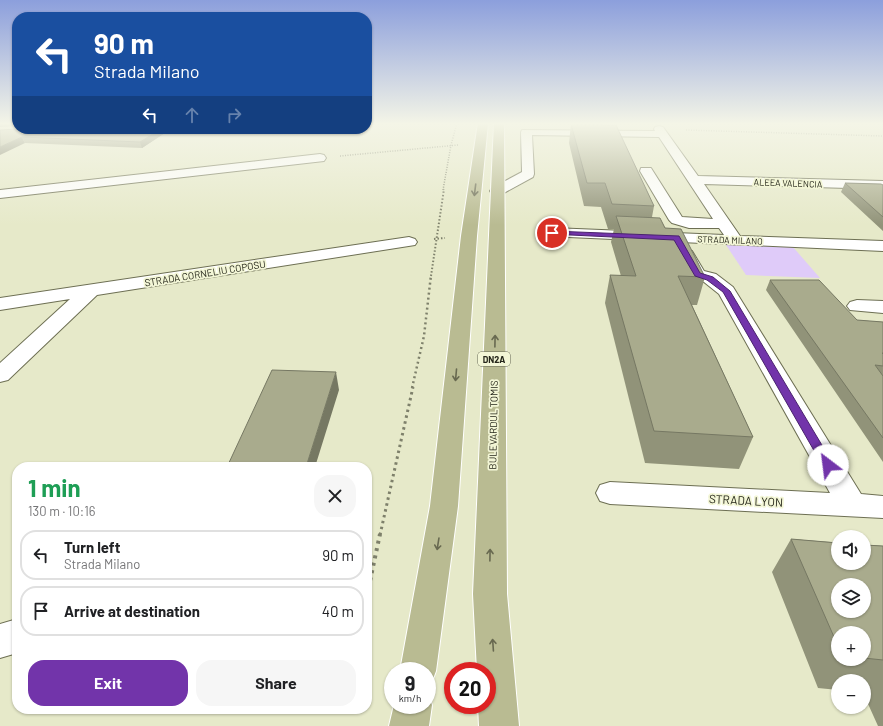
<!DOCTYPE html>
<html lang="en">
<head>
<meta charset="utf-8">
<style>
	:root { --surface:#fff; --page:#f6f6f6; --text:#202124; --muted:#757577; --line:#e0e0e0; --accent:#7234aa }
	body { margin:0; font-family:Barlow,sans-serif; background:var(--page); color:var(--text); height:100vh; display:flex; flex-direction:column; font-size:15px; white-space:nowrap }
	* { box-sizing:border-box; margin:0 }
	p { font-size:13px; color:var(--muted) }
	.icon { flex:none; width:22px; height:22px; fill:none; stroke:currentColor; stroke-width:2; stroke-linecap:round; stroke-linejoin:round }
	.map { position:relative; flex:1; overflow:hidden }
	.panel { position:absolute; left:12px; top:462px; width:360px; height:252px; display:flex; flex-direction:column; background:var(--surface); border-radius:16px; box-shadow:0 1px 3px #0004 }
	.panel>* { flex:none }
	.banner { position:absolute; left:12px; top:12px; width:360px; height:122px; border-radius:16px; box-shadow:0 1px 3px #0004; background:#1a4fa0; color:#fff; overflow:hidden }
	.tools { position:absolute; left:831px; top:530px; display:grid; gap:8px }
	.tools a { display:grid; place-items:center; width:40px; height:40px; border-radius:50%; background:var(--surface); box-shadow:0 1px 3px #0004; font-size:20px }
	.speed { position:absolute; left:384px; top:662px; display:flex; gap:8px; font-size:20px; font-weight:700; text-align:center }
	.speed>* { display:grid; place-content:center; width:52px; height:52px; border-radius:50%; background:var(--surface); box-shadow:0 1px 3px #0004; line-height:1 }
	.speed small { font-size:10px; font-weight:400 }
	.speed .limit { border:6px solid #d22; background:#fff; color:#111 }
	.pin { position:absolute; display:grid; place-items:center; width:34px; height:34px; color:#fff; margin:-17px; border:2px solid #fff; border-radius:50%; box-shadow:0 1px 4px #0007 }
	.me { position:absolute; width:44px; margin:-22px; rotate:330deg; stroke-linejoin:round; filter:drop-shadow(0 0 3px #0008) }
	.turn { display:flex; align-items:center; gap:14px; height:84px; padding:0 16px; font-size:18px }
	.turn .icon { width:52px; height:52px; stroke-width:2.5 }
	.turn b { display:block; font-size:28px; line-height:34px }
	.lanes { display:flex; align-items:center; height:38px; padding:0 16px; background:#0003; justify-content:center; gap:20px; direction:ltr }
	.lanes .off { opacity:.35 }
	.round { display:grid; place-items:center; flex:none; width:42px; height:42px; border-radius:16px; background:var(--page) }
	.overview { display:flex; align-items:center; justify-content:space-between; height:68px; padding:0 16px }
	h1 { font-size:24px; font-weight:700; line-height:30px; color:#1e9e55 }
	.button { display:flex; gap:8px; margin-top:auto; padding:8px 16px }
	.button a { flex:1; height:46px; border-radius:16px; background:var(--accent); color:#fff; font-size:16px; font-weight:700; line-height:46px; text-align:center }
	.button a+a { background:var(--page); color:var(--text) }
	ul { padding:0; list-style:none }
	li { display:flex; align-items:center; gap:12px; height:50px; margin:0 8px 6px; padding:0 8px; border:2px solid var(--line); border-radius:16px }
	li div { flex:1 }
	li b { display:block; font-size:15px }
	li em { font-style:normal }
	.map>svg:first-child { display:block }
	.green { fill:#dfcbf9 }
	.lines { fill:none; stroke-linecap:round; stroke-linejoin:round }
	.minor-casing { stroke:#6d6f53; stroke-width:2 }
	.major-casing { stroke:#fff; stroke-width:2 }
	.path-far4 { stroke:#7e806b; stroke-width:1.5; stroke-dasharray:1 1.5; stroke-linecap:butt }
	.path-far3 { stroke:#7e806b; stroke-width:2; stroke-dasharray:1.5 2; stroke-linecap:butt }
	.path-far2 { stroke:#7e806b; stroke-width:2.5; stroke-dasharray:2 3; stroke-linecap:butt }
	.path-far1 { stroke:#7e806b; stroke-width:3; stroke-dasharray:2.5 3.5; stroke-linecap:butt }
	.path { stroke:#7e806b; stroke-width:4; stroke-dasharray:3 4.5; stroke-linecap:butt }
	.minor { fill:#fff; fill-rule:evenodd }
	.major { fill:#b9bb92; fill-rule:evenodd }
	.wall { fill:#919379; fill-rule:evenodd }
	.shaded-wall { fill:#767863 }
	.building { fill:#a9ab8d; stroke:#767863; fill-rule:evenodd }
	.oneway { stroke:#686950 }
	.route { fill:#7234aa; stroke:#4a226e }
	.labels { text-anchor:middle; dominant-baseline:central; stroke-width:3.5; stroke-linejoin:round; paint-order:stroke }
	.far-street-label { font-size:9px; fill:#25261a; stroke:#f3f6d6 }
	.shield { fill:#f3f6d6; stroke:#636452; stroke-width:1 }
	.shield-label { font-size:9px; font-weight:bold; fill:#25261a }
	.street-label { font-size:10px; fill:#25261a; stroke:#f3f6d6 }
	.near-street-label { font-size:12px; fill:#25261a; stroke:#f3f6d6 }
</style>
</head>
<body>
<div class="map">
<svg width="883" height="726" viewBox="0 0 883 726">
	<rect width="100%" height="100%" fill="#e6e9c9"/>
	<path class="green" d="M726,245l67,2 27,31 -74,-3z"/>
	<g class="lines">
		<g class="minor-casing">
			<path id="minor" d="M659,126l4,1 35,49 185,5v8l-179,-5 36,52 143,5v10l-337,-15 -2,-3 2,-3 6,-2 172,7 -5,-7h-30l-17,-5 -3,-3 -29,-49 1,-3h10l31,49 31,2 -54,-82 -127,-2 2,39 -1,3 -31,17 -5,1 -5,-1 -2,-3 2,-3 30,-16 -1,-40 1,-2 133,1 -1,-2 1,-2z
				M320,154l4,1 2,3 -2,3 -324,37v-8z
				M409,237l6,2 2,3 -2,3 -318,50 -89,85 -8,2v-19l70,-64 -70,11v-12z
				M686,250l6,1 12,20 12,3 17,13 128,207 22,2v22l-273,-14 -10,-3 -4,-8 4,-8 10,-3 220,11 -111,-199 -15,-12 -13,-3 -13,-24 2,-4z
				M857,300l26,1v12l-33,-3 -3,-4 3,-4z
				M17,619v34l-17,5v-34z"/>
		</g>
		<g class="major-casing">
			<path id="major" d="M478,123h10l-11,113 -19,270 -22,165 -5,13 -4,2v-15h-27l30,-165 31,-270z
				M494,123h10l3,471 12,132h-40l-1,-21h9v-34h-10l-4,-77z
				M427,692l5,13 -3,21h-40l5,-21h33z"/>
		</g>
		<path class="path-far4" d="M686,130l197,6
			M340,156l118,-11
			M443,190l8,-45 6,-22"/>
		<path class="path-far3" d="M434,239l11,-1
			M431,276l13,-87"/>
		<path class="path-far2" d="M412,388l12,-52 7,-61"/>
		<path class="path-far1" d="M380,535l33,-148"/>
		<path class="path" d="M367,595l13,-61"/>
		<use href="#minor" class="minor"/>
		<use href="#major" class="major"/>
	</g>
	<path class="wall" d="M571,124l83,82 -2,11 13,11 40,49 -8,28h-5l61,132 -14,32 -94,-6 -40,-160 5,-28 11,1 -10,-34 3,-13h-6l-7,-22 -17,-1 -15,-63z
		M18,129h153l-29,19 -117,-5z
		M845,183l38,2v46l-42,-39z
		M770,280l87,40 26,2v140l-117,-172z
		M791,539l92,7v180h-5l-14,-31v-14h-26v9l-20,-2 -46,-116zM838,633h26v26h-26z"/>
	<path class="shaded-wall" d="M0,123h16l1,3 -17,1z
		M161,129h10l-29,19 -2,-6z
		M22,137l3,6 -25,12v-8z
		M336,372l3,18 -24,77h-9z"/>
	<path class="building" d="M571,124l45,1 38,81 -42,-2 -7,-21h-18z
		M18,129h143l-21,13 -118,-5 -22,10v-17z
		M845,183l36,1 2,1v32z
		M616,216l44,2 5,10 16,1 24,48 -27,-1 75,161 -99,-6 -44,-156 26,1z
		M770,280h49l38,40 26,2v31h-1l1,1v12l-8,-1 8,11v62z
		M272,370l64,2 -30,95h-79z
		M791,539l47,4v20h26v-18l19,1v114l-19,-2v-25h-26v13zM838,585h26v26h-26z"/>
	<defs><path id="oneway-shaft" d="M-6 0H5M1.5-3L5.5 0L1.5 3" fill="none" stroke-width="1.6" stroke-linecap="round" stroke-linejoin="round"/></defs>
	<g class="oneway">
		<use href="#oneway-shaft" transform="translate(475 190) rotate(97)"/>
		<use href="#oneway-shaft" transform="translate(495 341) rotate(-89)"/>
		<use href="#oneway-shaft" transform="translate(456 375) rotate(95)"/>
		<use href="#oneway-shaft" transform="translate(438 544) rotate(99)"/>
		<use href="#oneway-shaft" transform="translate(490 555) rotate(-89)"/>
		<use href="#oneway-shaft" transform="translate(493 645) rotate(-94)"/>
	</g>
	<linearGradient id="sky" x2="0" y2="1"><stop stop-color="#8c9fdc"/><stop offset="0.55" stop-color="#f4f5e7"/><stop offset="1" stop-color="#f4f5e7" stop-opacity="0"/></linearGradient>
	<rect width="883" height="225" fill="url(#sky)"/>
	<path class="route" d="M552,231l127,5 21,37 13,4 17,14 102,171 2,3 -2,3 -4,1 -4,-1 -101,-176 -16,-12 -12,-4 -21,-36 -124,-6 -1,-1z"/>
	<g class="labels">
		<g class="far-street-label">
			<text transform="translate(788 183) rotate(2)">ALEEA VALENCIA</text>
			<text transform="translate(730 240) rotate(2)">STRADA MILANO</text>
		</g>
		<rect class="shield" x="478" y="352" width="32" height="14" rx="3"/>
		<g class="shield-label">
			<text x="494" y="359">DN2A</text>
		</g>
		<g class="street-label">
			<text transform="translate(205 273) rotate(-9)">STRADA CORNELIU COPOSU</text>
			<text transform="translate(493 425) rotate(-89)">BULEVARDUL TOMIS</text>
		</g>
		<g class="near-street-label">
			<text transform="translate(746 500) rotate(3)">STRADA LYON</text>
		</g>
	</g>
</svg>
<div class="tools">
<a><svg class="icon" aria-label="sound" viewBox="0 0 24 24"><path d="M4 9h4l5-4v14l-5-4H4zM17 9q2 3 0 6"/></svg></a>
<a><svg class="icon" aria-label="layers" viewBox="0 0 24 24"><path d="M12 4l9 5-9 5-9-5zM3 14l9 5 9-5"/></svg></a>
<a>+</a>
<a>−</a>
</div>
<div class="speed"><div>9<small>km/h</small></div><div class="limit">20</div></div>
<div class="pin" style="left:552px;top:233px;background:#d93025"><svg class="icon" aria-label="arrive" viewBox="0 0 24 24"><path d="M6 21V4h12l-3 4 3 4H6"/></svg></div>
<svg class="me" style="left:828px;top:465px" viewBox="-20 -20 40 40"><circle r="19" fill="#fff"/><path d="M0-13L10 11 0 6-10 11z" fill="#7234aa"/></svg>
<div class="banner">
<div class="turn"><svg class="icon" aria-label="left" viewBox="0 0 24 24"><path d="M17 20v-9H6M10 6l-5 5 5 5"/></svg><div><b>90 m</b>Strada Milano</div></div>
<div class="lanes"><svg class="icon" aria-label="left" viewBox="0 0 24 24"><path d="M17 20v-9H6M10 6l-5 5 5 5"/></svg><svg class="icon off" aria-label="ahead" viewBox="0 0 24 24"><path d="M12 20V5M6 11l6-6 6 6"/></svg><svg class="icon off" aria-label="right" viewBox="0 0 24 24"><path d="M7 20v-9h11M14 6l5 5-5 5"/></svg></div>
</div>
<section class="panel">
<div class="overview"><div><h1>1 min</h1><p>130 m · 10:16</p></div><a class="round"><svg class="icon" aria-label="close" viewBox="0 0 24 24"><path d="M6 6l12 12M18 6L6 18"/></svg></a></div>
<ul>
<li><svg class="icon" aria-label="left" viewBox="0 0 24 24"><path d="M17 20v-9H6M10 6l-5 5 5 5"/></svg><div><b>Turn left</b><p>Strada Milano</p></div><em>90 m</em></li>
<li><svg class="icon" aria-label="arrive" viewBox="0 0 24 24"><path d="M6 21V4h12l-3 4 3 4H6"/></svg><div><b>Arrive at destination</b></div><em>40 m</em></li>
</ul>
<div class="button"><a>Exit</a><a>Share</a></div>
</section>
</div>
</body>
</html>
